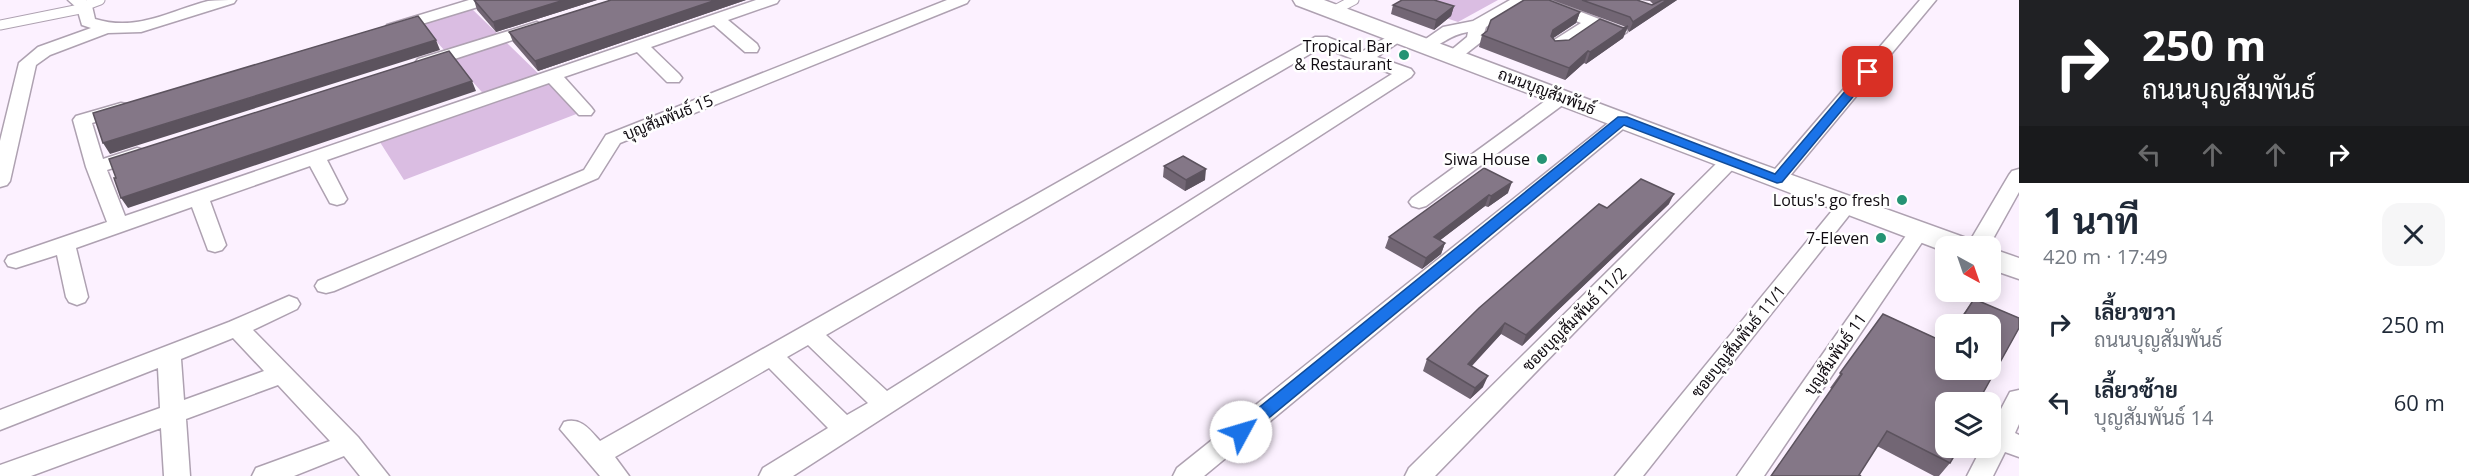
<!DOCTYPE html>
<html lang="th">
<head>
<meta charset="utf-8">
<style>
	:root { --surface:#fff; --page:#f6f6f7; --text:#1f2937; --muted:#747a83 }
	body { margin:0; font-family:"Open Sans",Sarabun,sans-serif; background:var(--page); color:var(--text); height:100vh; display:flex; flex-direction:column; font-size:22px; white-space:nowrap }
	* { box-sizing:border-box; margin:0 }
	p { font-size:20px; color:var(--muted) }
	.icon { flex:none; width:33px; height:33px; fill:none; stroke:currentColor; stroke-width:2; stroke-linecap:round; stroke-linejoin:round }
	.map { position:relative; flex:1; overflow:hidden }
	.details { display:flex; flex-direction:column; background:var(--surface); width:450px }
	.details>* { flex:none }
	.guide { background:#202124; color:#fff; overflow:hidden }
	.needle { width:39px; rotate:140deg }
	.tools { position:absolute; left:1935px; top:236px; display:grid; gap:12px }
	.tools a { display:grid; place-items:center; width:66px; height:66px; border-radius:12px; background:var(--surface); box-shadow:0 3px 15px #0003; font-size:30px }
	.pin { position:absolute; display:grid; place-items:center; width:51px; height:51px; color:#fff; margin:-26px; border-radius:12px; box-shadow:0 3px 9px #0006 }
	.me { position:absolute; width:66px; margin:-33px; rotate:51deg; stroke-linejoin:round; filter:drop-shadow(0 0 4px #0008) }
	.turn { display:flex; align-items:center; gap:21px; height:126px; padding:0 24px; font-size:27px }
	.turn .icon { width:78px; height:78px; stroke-width:2.5 }
	.turn b { display:block; font-size:42px; line-height:51px }
	.lanes { display:flex; align-items:center; height:57px; padding:0 24px; background:#0003; justify-content:center; gap:30px; direction:ltr }
	.lanes .off { opacity:.35 }
	.round { display:grid; place-items:center; flex:none; width:63px; height:63px; border-radius:18px; background:var(--page) }
	.head { display:flex; align-items:center; justify-content:space-between; height:102px; padding:0 24px }
	h1 { font-size:36px; font-weight:700; line-height:45px }
	ul { padding:0; list-style:none }
	li { display:flex; align-items:center; gap:18px; height:78px; padding:0 24px }
	li div { flex:1 }
	li b { display:block; font-size:22px }
	li em { font-style:normal }
	main { display:flex; flex:1; min-height:0 }
	.map>svg:first-child { display:block }
	.green { fill:#dabde2 }
	.lines { fill:none; stroke-linecap:round; stroke-linejoin:round }
	.lane-casing { stroke:#aea1b1; stroke-width:11 }
	.street-casing { stroke:#aea1b1; stroke-width:3 }
	.secondary-casing { stroke:#aea1b1; stroke-width:3 }
	.lane { stroke:#fff; stroke-width:9 }
	.street { fill:#fff; fill-rule:evenodd }
	.secondary { fill:#fff; fill-rule:evenodd }
	.wall { fill:#726674 }
	.shaded-wall { fill:#5c535e }
	.building { fill:#847787; stroke:#5c535e; stroke-width:1.5 }
	.route { fill:#1a73e8; stroke:#114b97; stroke-width:1.5 }
	.poi-dot { fill:#259374; stroke:#fff; stroke-width:2 }
	.labels { text-anchor:middle; dominant-baseline:central; stroke-width:5; stroke-linejoin:round; paint-order:stroke }
	.poi-label { font-size:16px; fill:#0f0a10; stroke:#fff; text-anchor:end }
	.street-label { font-size:16px; fill:#0f0a10; stroke:#fff }
</style>
</head>
<body>
<main>
<div class="map">
<svg width="2019" height="476" viewBox="0 0 2019 476">
	<rect width="100%" height="100%" fill="#fcf1ff"/>
	<path class="green" d="M1411,0h87l-40,22 -54,-18z
		M470,7l109,106 -175,67 -26,-41 111,-39 -70,-78z"/>
	<g class="lines">
		<g class="lane-casing">
			<path id="lane" d="M84,6l16,-6
				M1333,11l21,-11
				M0,25l85,-17"/>
		</g>
		<g class="street-casing">
			<path id="street" d="M68,0h18l6,6 3,13c42,13 74,-8 113,-18 9,-1 19,-1 28,-1l-2,3 -93,29 -33,1 -58,22 -14,10 -26,116 -3,4 -7,2v-46l19,-78 19,-16 53,-19 -9,-3 -5,-17z
				M469,0h24l-2,3 -92,28h-12l-2,-3 2,-3z
				M756,0h23l-2,3 -49,17 29,24 2,4 -2,4h-12l-31,-27 -63,22 28,27 3,4 -3,4h-12l-30,-30 -73,25 27,30 3,4 -3,4h-12l-30,-32 -222,77 20,39 -3,4 -7,2 -7,-2 -20,-37 -100,35 16,44 -4,5 -7,2 -7,-2 -16,-43 -116,41 12,49 -3,5 -8,3 -8,-3 -3,-5 -9,-42 -41,13 -8,-2 -3,-5 3,-5 99,-34 -21,-55 -13,-47 3,-4 45,-13 6,1 3,4 -3,4 -35,11 11,36 34,-11 7,2 3,4 -3,4 -37,12 18,46z
				M947,0h22l-2,3 -347,140 -22,35 -264,113 -8,2 -8,-2 -3,-5 3,-5 266,-111 22,-35z
				M1510,0h40l75,29 2,3 -8,5 -24,-9 -32,22h-12l-2,-4 2,-4 30,-19 -51,-20 -2,-3 -42,27 -5,15 -23,18h-12l-2,-4 23,-19 1,-5c-20,3 -26,14 -43,18l-8,-5 26,-18 30,-6z
				M1920,0h16l-152,183h-14l-3,-4 3,-4z
				M537,22l8,5 -2,3 -113,37h-12l-3,-4 3,-4z
				M1399,30l8,5 -2,3 -28,19 34,12 3,4 -3,4 -618,399h-34l4,-8 65,-40 -59,-60 -154,89 14,19h-29l-40,-47 4,-7c17,-5 25,7 36,19l715,-404h12l36,14zM1322,47l70,27 -505,317 -61,-56zM808,345l60,58 -21,12 -60,-58z
				M1562,92l6,1 3,4 -3,4 -142,105 -7,2 -7,-2 -3,-4 3,-4 144,-105z
				M1623,115l6,1 3,4 -3,4 -425,352h-31l4,-8 440,-352z
				M1729,156l7,2 3,4 -3,4 -301,310h-30l4,-8 313,-310z
				M2019,169v23l-30,54h-22l42,-71 3,-4z
				M1847,199l7,2 3,4 -3,4 -211,267h-28l225,-275z
				M1919,225l7,2 3,5 -165,244h-27l175,-249z
				M289,296l8,3 3,5 -3,5 -44,21 105,107 31,39h-29l-16,-20 -50,20h-42l4,-8 74,-27 -52,-56 -92,34 4,57h-26l-3,-48 -130,48h-31v-11l160,-57 -2,-40 -158,62v-20l229,-88zM233,338l31,33 -80,29 -3,-41z
				M2019,390v34l-4,9 4,2v22l-14,-5 -12,24h-26l15,-29h8v-17l20,-38z"/>
		</g>
		<g class="secondary-casing">
			<path id="secondary" d="M1293,0h31l415,156 230,83 4,7h-27v6l-650,-247z
				M1990,248l29,10v21l-29,-10z"/>
		</g>
		<use href="#lane" class="lane"/>
		<use href="#street" class="street"/>
		<use href="#secondary" class="secondary"/>
	</g>
	<path class="wall" d="M474,0h123l-101,32 -19,-22z
		M611,0h135l-208,71 -25,-29 -4,-10z
		M1552,0h85l15,5h2l-4,-4 -9,-1h36l-48,32 -2,-3 -4,9 -37,26 -2,-1 -19,17 -86,-33 3,-12 98,-23 -4,11 -23,15 2,3 14,-1 57,-13z
		M1393,5l61,1 -3,10 -17,14 -43,-16z
		M1164,166l41,14 -20,11 -22,-14z
		M1484,168l24,25 -20,14 -3,-1 -45,34 5,3 -4,11 -19,15 -37,-21 4,-11z
		M1669,204l-116,111 -31,31 -21,-12 -29,32 11,21 -13,12 -47,-28 4,-12 180,-151z
		M1974,299l45,19v10l-41,74h-32v45h10l3,1 -9,15 -11,13h-5l-57,-30 -18,29 2,1h-90l61,-87 -2,-1 53,-74 61,28 2,-2v29h44v-45h-34z"/>
	<path class="shaded-wall" d="M564,0h33l-101,32 -3,-10z
		M716,0h30l-208,71 -3,-10z
		M1667,0h10l-48,32 4,-10z
		M1454,6l-3,10 -17,14 2,-10z
		M1580,12l-4,11 -27,18 4,-11z
		M1628,26l-5,12 -37,26 4,-12z
		M436,40l4,10 -330,104 -7,-11z
		M1588,51l-4,12 -19,17 4,-12z
		M472,81l4,10 -348,117 -7,-10z
		M1206,169l-1,11 -20,11 1,-11z
		M1512,182l-4,11 -20,14 3,-11z
		M1674,194l-5,10 -116,111 -31,31 4,-11 32,-31z
		M1489,195l-4,11 -55,42 4,-11z
		M1445,243l-4,11 -19,15 4,-11z
		M1505,323l-4,11 -38,41 5,-11z
		M1488,376l-5,11 -13,12 5,-11z"/>
	<path class="building" d="M474,0h90l-71,22z
		M611,0h105l-181,61 -26,-29z
		M1402,0h32l20,6 -18,14 -43,-15z
		M1524,0h25l31,12 -27,18 -2,6 4,5 14,-1 31,-21 23,9 5,-2 -38,26 -2,-1 -19,17 -87,-33 5,-4 4,-11z
		M1582,0h55l15,5 10,-5h5l-34,22 -3,-5z
		M418,16l18,24 -333,103 -10,-30z
		M449,51l23,30 -351,117 -7,-20h2l-7,-19z
		M1183,156l23,13 -20,11 -22,-14z
		M1484,168l28,14 -21,14 -2,-1 -55,42 11,6 -19,15 -37,-21z
		M1641,179l33,15 -116,110 -32,31 -21,-12 -37,41 20,12 -13,12 -48,-29 52,-51 120,-104 8,4z
		M1974,299l45,19v10l-41,74h-32v45h10l3,1 -9,15 -63,-32 -28,44 2,1h-90l71,-102 -2,-1 43,-59 63,29v26h44v-45h-32z"/>
	<path class="route" d="M1868,68l4,1v5l-90,108 -5,1 -153,-58 -377,311 -6,2 -6,-2 -2,-4 2,-5 383,-310h9l148,57 89,-105z"/>
	<g class="poi-dot">
		<circle cx="1404" cy="55" r="6"/>
		<circle cx="1542" cy="159" r="6"/>
		<circle cx="1902" cy="200" r="6"/>
		<circle cx="1881" cy="238" r="6"/>
	</g>
	<g class="labels">
		<g class="poi-label">
			<text x="1392" y="46">Tropical Bar<tspan x="1392" dy="18">&amp; Restaurant</tspan></text>
			<text x="1530" y="159">Siwa House</text>
			<text x="1890" y="200">Lotus's go fresh</text>
			<text x="1869" y="238">7-Eleven</text>
		</g>
		<g class="street-label">
			<text transform="translate(1547 91) rotate(21)">ถนนบุญสัมพันธ์</text>
			<text transform="translate(668 117) rotate(-22)">บุญสัมพันธ์ 15</text>
			<text transform="translate(1574 319) rotate(-45)">ซอยบุญสัมพันธ์ 11/2</text>
			<text transform="translate(1738 341) rotate(-51)">ซอยบุญสัมพันธ์ 11/1</text>
			<text transform="translate(1835 354) rotate(-55)">บุญสัมพันธ์ 11</text>
		</g>
	</g>
</svg>
<div class="tools">
<a><svg class="needle" viewBox="-14 -14 28 28"><path d="M0-13l5 13h-10z" fill="#e53935"/><path d="M0 13l5-13h-10z" fill="#747a83"/></svg></a>
<a><svg class="icon" aria-label="sound" viewBox="0 0 24 24"><path d="M4 9h4l5-4v14l-5-4H4zM17 9q2 3 0 6"/></svg></a>
<a><svg class="icon" aria-label="layers" viewBox="0 0 24 24"><path d="M12 4l9 5-9 5-9-5zM3 14l9 5 9-5"/></svg></a>
</div>
<div class="pin" style="left:1868px;top:72px;background:#d93025"><svg class="icon" aria-label="arrive" viewBox="0 0 24 24"><path d="M6 21V4h12l-3 4 3 4H6"/></svg></div>
<svg class="me" style="left:1241px;top:432px" viewBox="-20 -20 40 40"><circle r="19" fill="#fff"/><path d="M0-13L10 11 0 6-10 11z" fill="#1a73e8"/></svg>
</div>
<section class="details">
<div class="guide">
<div class="turn"><svg class="icon" aria-label="right" viewBox="0 0 24 24"><path d="M7 20v-9h11M14 6l5 5-5 5"/></svg><div><b>250 m</b>ถนนบุญสัมพันธ์</div></div>
<div class="lanes"><svg class="icon off" aria-label="left" viewBox="0 0 24 24"><path d="M17 20v-9H6M10 6l-5 5 5 5"/></svg><svg class="icon off" aria-label="ahead" viewBox="0 0 24 24"><path d="M12 20V5M6 11l6-6 6 6"/></svg><svg class="icon off" aria-label="ahead" viewBox="0 0 24 24"><path d="M12 20V5M6 11l6-6 6 6"/></svg><svg class="icon" aria-label="right" viewBox="0 0 24 24"><path d="M7 20v-9h11M14 6l5 5-5 5"/></svg></div>
</div>
<div class="head"><div><h1>1 นาที</h1><p>420 m · 17:49</p></div><a class="round"><svg class="icon" aria-label="close" viewBox="0 0 24 24"><path d="M6 6l12 12M18 6L6 18"/></svg></a></div>
<ul>
<li><svg class="icon" aria-label="right" viewBox="0 0 24 24"><path d="M7 20v-9h11M14 6l5 5-5 5"/></svg><div><b>เลี้ยวขวา</b><p>ถนนบุญสัมพันธ์</p></div><em>250 m</em></li>
<li><svg class="icon" aria-label="left" viewBox="0 0 24 24"><path d="M17 20v-9H6M10 6l-5 5 5 5"/></svg><div><b>เลี้ยวซ้าย</b><p>บุญสัมพันธ์ 14</p></div><em>60 m</em></li>
</ul>
</section>
</main>
</body>
</html>
